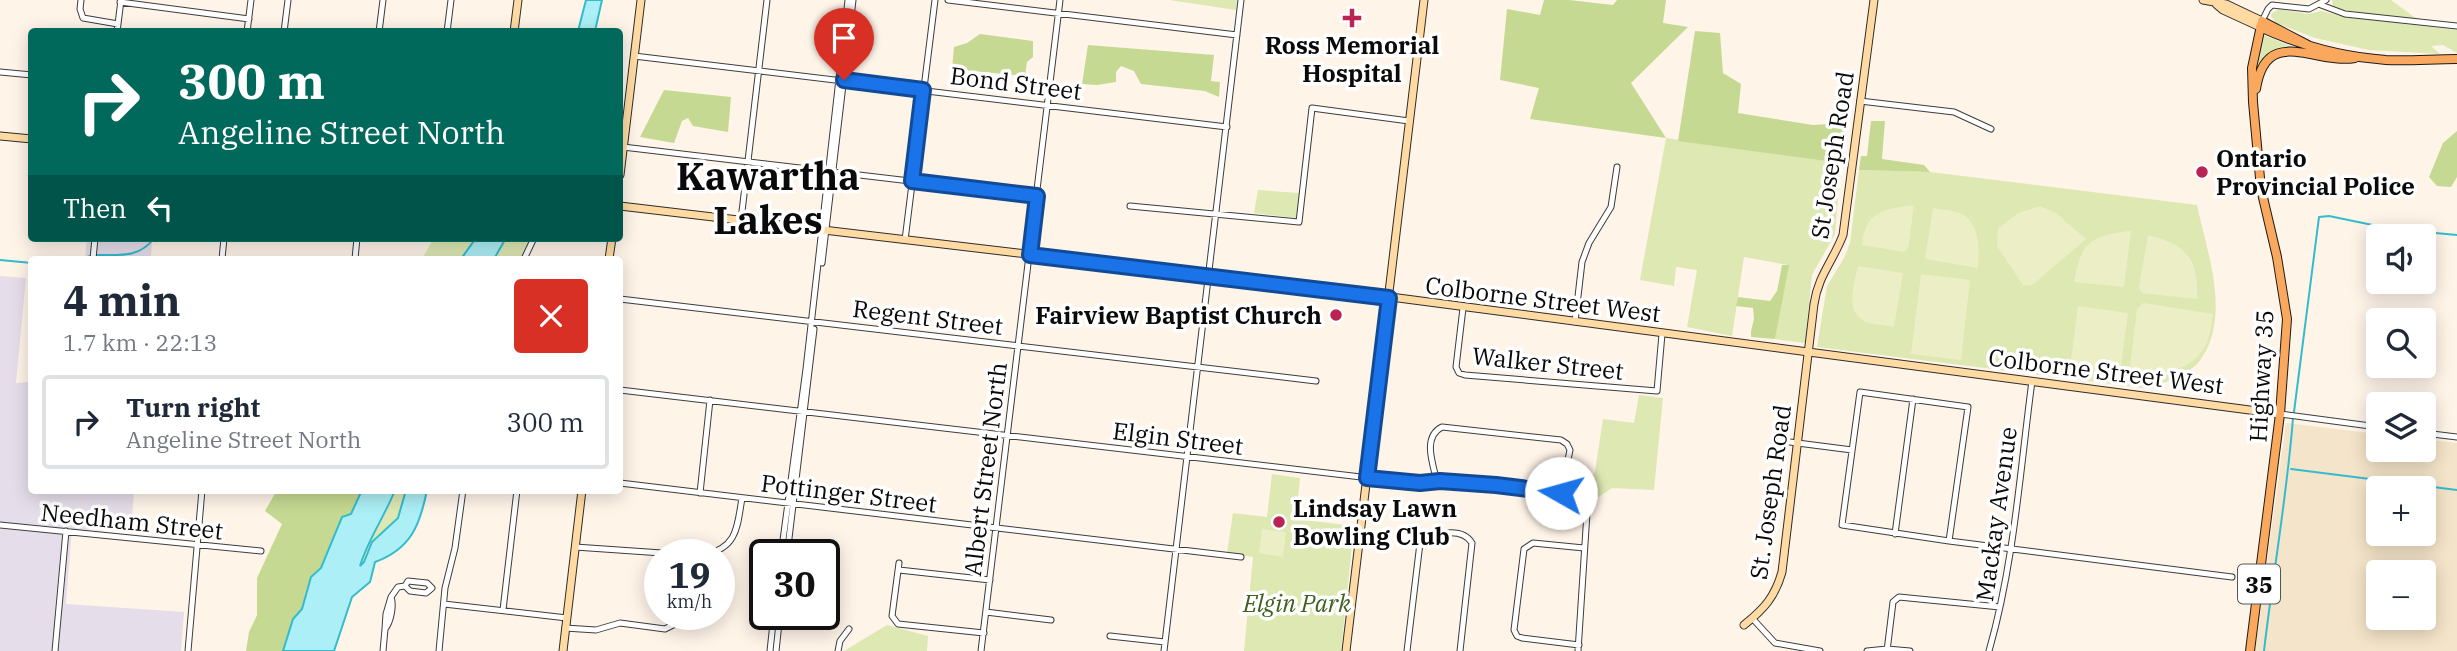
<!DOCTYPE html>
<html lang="en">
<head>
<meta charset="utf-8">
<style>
	:root { --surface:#fff; --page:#f2f2f3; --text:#1f2937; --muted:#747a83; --line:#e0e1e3 }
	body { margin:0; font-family:"IBM Plex Serif",serif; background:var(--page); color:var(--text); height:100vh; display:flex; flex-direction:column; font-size:26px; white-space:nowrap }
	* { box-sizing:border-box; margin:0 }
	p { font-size:23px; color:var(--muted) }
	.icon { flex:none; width:38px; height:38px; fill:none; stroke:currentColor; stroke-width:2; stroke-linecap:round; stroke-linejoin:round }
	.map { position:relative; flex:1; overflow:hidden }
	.panel { position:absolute; left:28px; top:256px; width:595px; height:238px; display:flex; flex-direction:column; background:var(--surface); border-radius:7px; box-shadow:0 4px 18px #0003 }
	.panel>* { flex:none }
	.top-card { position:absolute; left:28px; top:28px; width:595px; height:214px; border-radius:7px; box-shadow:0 4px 18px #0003; background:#00695c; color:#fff; overflow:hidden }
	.controls { position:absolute; left:2366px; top:224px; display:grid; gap:14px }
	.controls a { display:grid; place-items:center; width:70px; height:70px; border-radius:7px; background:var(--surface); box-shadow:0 4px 18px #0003; font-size:35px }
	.speed { position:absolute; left:644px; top:539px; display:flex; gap:14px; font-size:35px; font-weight:700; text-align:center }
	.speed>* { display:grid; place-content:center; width:91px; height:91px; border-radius:50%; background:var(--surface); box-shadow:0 4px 18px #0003; line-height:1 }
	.speed small { font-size:18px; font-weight:400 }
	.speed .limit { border:4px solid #111; border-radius:10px; background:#fff; color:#111 }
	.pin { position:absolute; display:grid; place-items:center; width:60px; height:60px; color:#fff; margin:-72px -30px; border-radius:50% 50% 50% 0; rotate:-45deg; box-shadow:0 0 7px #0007 }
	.pin .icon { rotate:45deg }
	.me { position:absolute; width:77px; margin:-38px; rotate:277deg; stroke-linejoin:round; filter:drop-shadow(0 0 5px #0008) }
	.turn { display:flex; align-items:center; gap:24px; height:147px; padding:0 35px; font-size:32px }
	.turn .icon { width:91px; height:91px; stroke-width:2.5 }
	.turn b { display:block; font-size:49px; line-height:60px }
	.then { display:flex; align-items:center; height:66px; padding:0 35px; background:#0003; gap:14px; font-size:26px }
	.round { display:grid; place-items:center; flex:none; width:74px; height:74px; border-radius:7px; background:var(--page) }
	.overview { display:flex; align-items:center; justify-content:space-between; height:119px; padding:0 35px }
	h1 { font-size:42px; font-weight:800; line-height:52px }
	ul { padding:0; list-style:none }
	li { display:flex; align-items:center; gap:21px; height:94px; margin:0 14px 10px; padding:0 21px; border:4px solid var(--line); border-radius:7px }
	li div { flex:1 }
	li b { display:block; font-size:26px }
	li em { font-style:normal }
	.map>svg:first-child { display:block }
	.industrial { fill:#e5deea }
	.farmland { fill:#f4e4c9; fill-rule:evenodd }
	.green { fill:#dde8b3 }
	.forest { fill:#c6d992 }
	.pitch { fill:#ecefc5 }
	.water { fill:#adeff6; stroke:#34bbcd; stroke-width:2 }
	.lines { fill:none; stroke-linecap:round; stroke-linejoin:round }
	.stream { stroke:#34bbcd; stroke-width:2 }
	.street-casing { stroke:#3d3d3d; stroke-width:7 }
	.secondary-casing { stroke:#2c2c2c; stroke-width:9 }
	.primary-casing { stroke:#1b1b1b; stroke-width:10 }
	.street { stroke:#fff; stroke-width:5 }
	.secondary { stroke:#ffdba3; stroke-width:7 }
	.primary { stroke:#f9a85e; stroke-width:8 }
	.route-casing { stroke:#114b97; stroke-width:18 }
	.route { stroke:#1a73e8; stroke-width:12 }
	.poi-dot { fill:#ba2354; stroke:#fff; stroke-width:2.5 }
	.labels { text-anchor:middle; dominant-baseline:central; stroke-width:7; stroke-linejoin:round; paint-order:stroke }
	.shield { fill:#fff; stroke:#545454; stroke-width:2 }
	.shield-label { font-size:23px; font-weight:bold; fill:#0a0a0a }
	.poi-label { font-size:24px; font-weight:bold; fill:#0a0a0a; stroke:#fff; text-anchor:start }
	.street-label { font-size:24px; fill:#0a0a0a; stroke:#fff }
	.park-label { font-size:24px; font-style:italic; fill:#3e611c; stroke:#fff }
	.town-label { font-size:38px; font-weight:bold; fill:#0a0a0a; stroke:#fff }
</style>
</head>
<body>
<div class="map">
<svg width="2457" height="651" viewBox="0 0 2457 651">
	<rect width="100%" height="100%" fill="#fff4e8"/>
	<path class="industrial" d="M87,238h65l-1,21h-66z
		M0,276l26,2 -10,105 15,-1 1,108h102l-3,42 -59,-3 -6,75 118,8 -3,39h-181z"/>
	<path class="farmland" d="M2286,423l92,11v16h46v-11l33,4v208h-202zM2378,488h46v46h-46zM2424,572v46h-46v-46z"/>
	<path class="green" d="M1169,0h68l-1,10z
		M2332,0h59l23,17 10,3 -84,-10 -7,-3z
		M2279,9l29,5 13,-3 24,6 112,13v23l-14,-8 -12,1 9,8 -71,-4 -54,-12 -39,-15 -5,-7 1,-3z
		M2263,35l30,12v2l-24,6 -14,15z
		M1666,138l175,25 -6,71 -23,41 -7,68 -30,-4 13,-74 -44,-8 -12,79 -45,-9 10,-57 -21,-3 -2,19 -34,-6z
		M1859,170l71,2 267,33c10,48 36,114 1,158 -7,9 -35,20 -47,26l-334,-42 10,-61 17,-28 6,-15z
		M1258,190l41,3 -3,25 -42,-5z
		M434,238h42l-15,21h-39z
		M506,238h25l-10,21h-27z
		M1639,395l24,3 -9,92 -42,-2 -21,14 -9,-7 13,-24 8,-52 31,4z
		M1272,474l28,4 -4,41 58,7 -13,125h-97l9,-94 -26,-4 6,-40 34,4z
		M395,490h11l-8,27 -26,25 -8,20 -5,4 12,-31 15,-22z
		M887,625l41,11 -1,15h-83z"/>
	<path class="forest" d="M1544,0h25l44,5 4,-5h49l-3,23 25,4 -57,56 35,55 -136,-19 9,-31 -39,-8 7,-71 33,6z
		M1695,31l25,2 3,40 18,11 -3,29 75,12 31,-2 -3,40 -163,-22z
		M980,34l53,7v16l-6,5 -2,14 -73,-7 2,-22 13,-4z
		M1088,45l126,10 -3,26 9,1 -1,15 -14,-6 -64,-7 -7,-13 -13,-5 -5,6v10l-19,3 -15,-1z
		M664,90l67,7 -3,35 -35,-6 -5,-8 -6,3 -8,22 -34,-6z
		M1871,121h14l-3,38 42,6 6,7 -71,-2 2,-14h6z
		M2457,131v46l-6,10 -14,-1 -8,-9 14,-34z
		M1782,265h7l-14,74 -24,-2v-6l3,-12 -1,-11 -17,-2 2,-9 32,4 7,-10z
		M277,490h85l-11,24 -9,3 -21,51 -10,9 -9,32 -9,10 -10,32h-37l3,-19 8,-17v-37l25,-54 -17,-13z"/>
	<path class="pitch" d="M1914,205l-6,44 -4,3 -42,-7c3,-34 22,-36 52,-40z
		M2040,206l16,7 30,26 -55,47 -8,-1 -26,-39 1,-17 20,-16z
		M1933,208c8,2 21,2 29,6 19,11 17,36 16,54l-53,-9z
		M2131,231l-7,56 -50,-5c7,-39 16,-47 57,-51z
		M2148,235c39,10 50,22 49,64l-55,-6 -3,-6z
		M1858,266l45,7 -9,54c-9,-2 -20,-2 -28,-5 -22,-10 -12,-38 -8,-56z
		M1921,274l49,6 -9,80 -50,-6z
		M2143,303l70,11c-2,9 -2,20 -6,28 -12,30 -49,34 -78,32l8,-65z
		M2078,306l50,7 -8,61 -50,-6z
		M1262,529l24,3 -3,25 -24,-4z"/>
	<path class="water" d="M586,0h16l-7,31h-17z
		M476,238h30l-12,21h-33z
		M362,490h33c-10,26 -27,49 -35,76l4,-4 8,-20 26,-24 8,-28h21c-7,35 -16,59 -52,72l-5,20 -18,15 -18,54h-51l10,-32 9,-10 9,-32 10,-9 21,-51 9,-3z"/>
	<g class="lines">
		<path class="stream" d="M97,255c23,0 43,3 57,-17
			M82,259l8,-3
			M0,260l32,3
			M2294,412l25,-195 10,-1 63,13 65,6
			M2291,469l166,21
			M2264,651c9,-78 23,-155 29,-233"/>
		<g class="street-casing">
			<path id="street" d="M81,0l-1,9 3,9 35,6
				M948,0l289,35
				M120,2l129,17
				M2321,5l24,9 112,12
				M2262,21l6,-12 4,-4 37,4 17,-9
				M117,32l4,-32
				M247,32l4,-32
				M284,32l4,-32
				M379,32l4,-32
				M447,32l4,-32
				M634,56l593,71
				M0,72l32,3
				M1860,101l94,11 37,17
				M623,147l414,49
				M1130,206l169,16 13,-114 97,13
				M741,220l26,-220
				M905,240l30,-240
				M93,259l2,-21
				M222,259l2,-21
				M355,259l2,-21
				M524,259l10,-21
				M822,263l31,-263
				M620,299l696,82
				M1463,308l-7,59 3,6 6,2 192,16 5,-57
				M1575,322l7,-60 7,-19 22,-36 6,-40
				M620,390l792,93c9,0 18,-1 27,-2 24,0 116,6 135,16 6,4 12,9 13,16l-9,138
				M2280,414l98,13
				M2424,433l33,4
				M1782,441l70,9
				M1437,482c-4,-18 -15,-45 5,-55l119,13 6,4 3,6 -9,43
				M620,483l621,74
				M700,493l10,-93
				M0,525l261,26
				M1895,534l18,-135
				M1949,541l19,-134 -108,-15 -18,133 107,16 283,36
				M575,547l116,8
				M705,555c33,-8 32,-28 37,-57
				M781,555l25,-186 42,-369
				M787,555l27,-226
				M899,563l-7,53 6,8 86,9
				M899,570l91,10
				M391,597l-5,17 -1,15c6,-7 9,-24 6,-32l7,-10 7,-1 5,5 16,2 6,-5 -5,-5 -19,-2 -3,5
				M444,604l123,14
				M503,610l14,-120
				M986,612l65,8
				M1752,618l23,25 45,8
				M565,628l31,2 24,-7 45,6 8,-4 4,-6
				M1110,636l55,6
				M1579,645l-57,-7 -5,-2 -3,-6 10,-81 9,-6 51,5
				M55,651l11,-120
				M188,651l14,-161
				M383,651l2,-22
				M439,651l6,-63 10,-40 8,-58
				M770,651l4,-37
				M776,651l4,-37
				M838,651l2,-10 9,-12
				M981,651l79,-651
				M1164,651l77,-651
				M1407,651l13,-108c13,-10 42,-17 52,0l-12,108
				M1867,651l20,-2 23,2
				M1887,651l6,-49 6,-5 101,10
				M1989,651c25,-87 31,-180 43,-270"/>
		</g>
		<g class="secondary-casing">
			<path id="secondary" d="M2203,0l23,4 36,17
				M2216,4l7,6 37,17
				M514,32l4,-32
				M0,136l32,3
				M620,175l21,-175
				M620,206l763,90 897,118
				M609,259l3,-21
				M1744,625c20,-16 31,-28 38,-53l32,-268c4,-28 19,-43 29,-69l31,-235
				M563,651l19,-161
				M1346,651l78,-651"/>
		</g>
		<g class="primary-casing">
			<path id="primary" d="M2260,27c39,18 82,30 126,33 23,1 47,-1 71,-1
				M2256,89c10,-65 59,-24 99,-31
				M2250,651l30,-237 7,-95 -10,-62 -16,-68 -8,-87 -1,-34 10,-47 46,24"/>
		</g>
		<use href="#street" class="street"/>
		<use href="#secondary" class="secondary"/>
		<use href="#primary" class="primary"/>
	</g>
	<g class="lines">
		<g class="route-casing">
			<path id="route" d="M844,80l79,10 -11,91 125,15 -7,59 359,43 -22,180 53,5 20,-2 56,4 65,8"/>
		</g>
		<use href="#route" class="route"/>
	</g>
	<g class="poi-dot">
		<path d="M1348.5 7.5h7v7h7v7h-7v7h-7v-7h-7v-7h7z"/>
		<circle cx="2202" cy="172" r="7"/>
		<circle cx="1336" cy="315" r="7"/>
		<circle cx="1279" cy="522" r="7"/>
	</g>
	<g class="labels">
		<rect class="shield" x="2238" y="564.5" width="42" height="39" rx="5"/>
		<g class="shield-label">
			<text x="2259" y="584">35</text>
		</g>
		<g class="poi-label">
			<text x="1352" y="45" text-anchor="middle">Ross Memorial<tspan x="1352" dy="28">Hospital</tspan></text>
			<text x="2216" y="158">Ontario<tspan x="2216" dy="28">Provincial Police</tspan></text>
			<text x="1322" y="315" text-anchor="end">Fairview Baptist Church</text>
			<text x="1293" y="508">Lindsay Lawn<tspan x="1293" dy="28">Bowling Club</tspan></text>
		</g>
		<g class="street-label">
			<text transform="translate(1016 83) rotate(7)">Bond Street</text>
			<text transform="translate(1832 155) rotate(-81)">St Joseph Road</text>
			<text transform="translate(1543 299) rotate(7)">Colborne Street West</text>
			<text transform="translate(928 317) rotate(7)">Regent Street</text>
			<text transform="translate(1548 363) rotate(6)">Walker Street</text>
			<text transform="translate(2106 371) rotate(7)">Colborne Street West</text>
			<text transform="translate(2261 376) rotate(-87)">Highway 35</text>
			<text transform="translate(1178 438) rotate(7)">Elgin Street</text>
			<text transform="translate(985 469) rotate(-83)">Albert Street North</text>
			<text transform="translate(1770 492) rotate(-82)">St. Joseph Road</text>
			<text transform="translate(849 493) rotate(7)">Pottinger Street</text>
			<text transform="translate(1996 514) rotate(-82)">Mackay Avenue</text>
			<text transform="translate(132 521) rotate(6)">Needham Street</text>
		</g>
		<g class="park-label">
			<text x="1297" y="603">Elgin Park</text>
		</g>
		<g class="town-label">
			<text x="768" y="175">Kawartha<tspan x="768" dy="44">Lakes</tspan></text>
		</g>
	</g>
</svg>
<div class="controls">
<a><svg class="icon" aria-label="sound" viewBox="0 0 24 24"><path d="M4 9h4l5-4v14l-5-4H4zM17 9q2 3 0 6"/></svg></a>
<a><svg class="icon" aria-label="search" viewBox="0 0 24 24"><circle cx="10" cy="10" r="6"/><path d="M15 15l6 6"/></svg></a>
<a><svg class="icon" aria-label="layers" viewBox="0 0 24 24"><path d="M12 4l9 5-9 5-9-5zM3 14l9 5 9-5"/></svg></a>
<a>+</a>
<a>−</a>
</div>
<div class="speed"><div>19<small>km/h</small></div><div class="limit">30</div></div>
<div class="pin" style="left:844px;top:80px;background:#d93025"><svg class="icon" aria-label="arrive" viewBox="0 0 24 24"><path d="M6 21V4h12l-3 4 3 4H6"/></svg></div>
<svg class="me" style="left:1561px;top:493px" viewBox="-20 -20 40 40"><circle r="19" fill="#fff"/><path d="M0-13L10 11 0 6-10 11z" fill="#1a73e8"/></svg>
<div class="top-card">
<div class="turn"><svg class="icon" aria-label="right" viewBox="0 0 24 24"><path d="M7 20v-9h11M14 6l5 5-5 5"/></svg><div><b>300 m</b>Angeline Street North</div></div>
<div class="then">Then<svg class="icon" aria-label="left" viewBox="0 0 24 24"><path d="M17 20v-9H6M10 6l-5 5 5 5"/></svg></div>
</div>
<section class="panel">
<div class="overview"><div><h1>4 min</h1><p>1.7 km · 22:13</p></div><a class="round" style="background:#d93025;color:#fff"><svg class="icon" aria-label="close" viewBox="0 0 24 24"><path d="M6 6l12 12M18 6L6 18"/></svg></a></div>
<ul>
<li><svg class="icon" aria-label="right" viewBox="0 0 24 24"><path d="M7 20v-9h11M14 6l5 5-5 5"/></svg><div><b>Turn right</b><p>Angeline Street North</p></div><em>300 m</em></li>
</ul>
</section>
</div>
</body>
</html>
